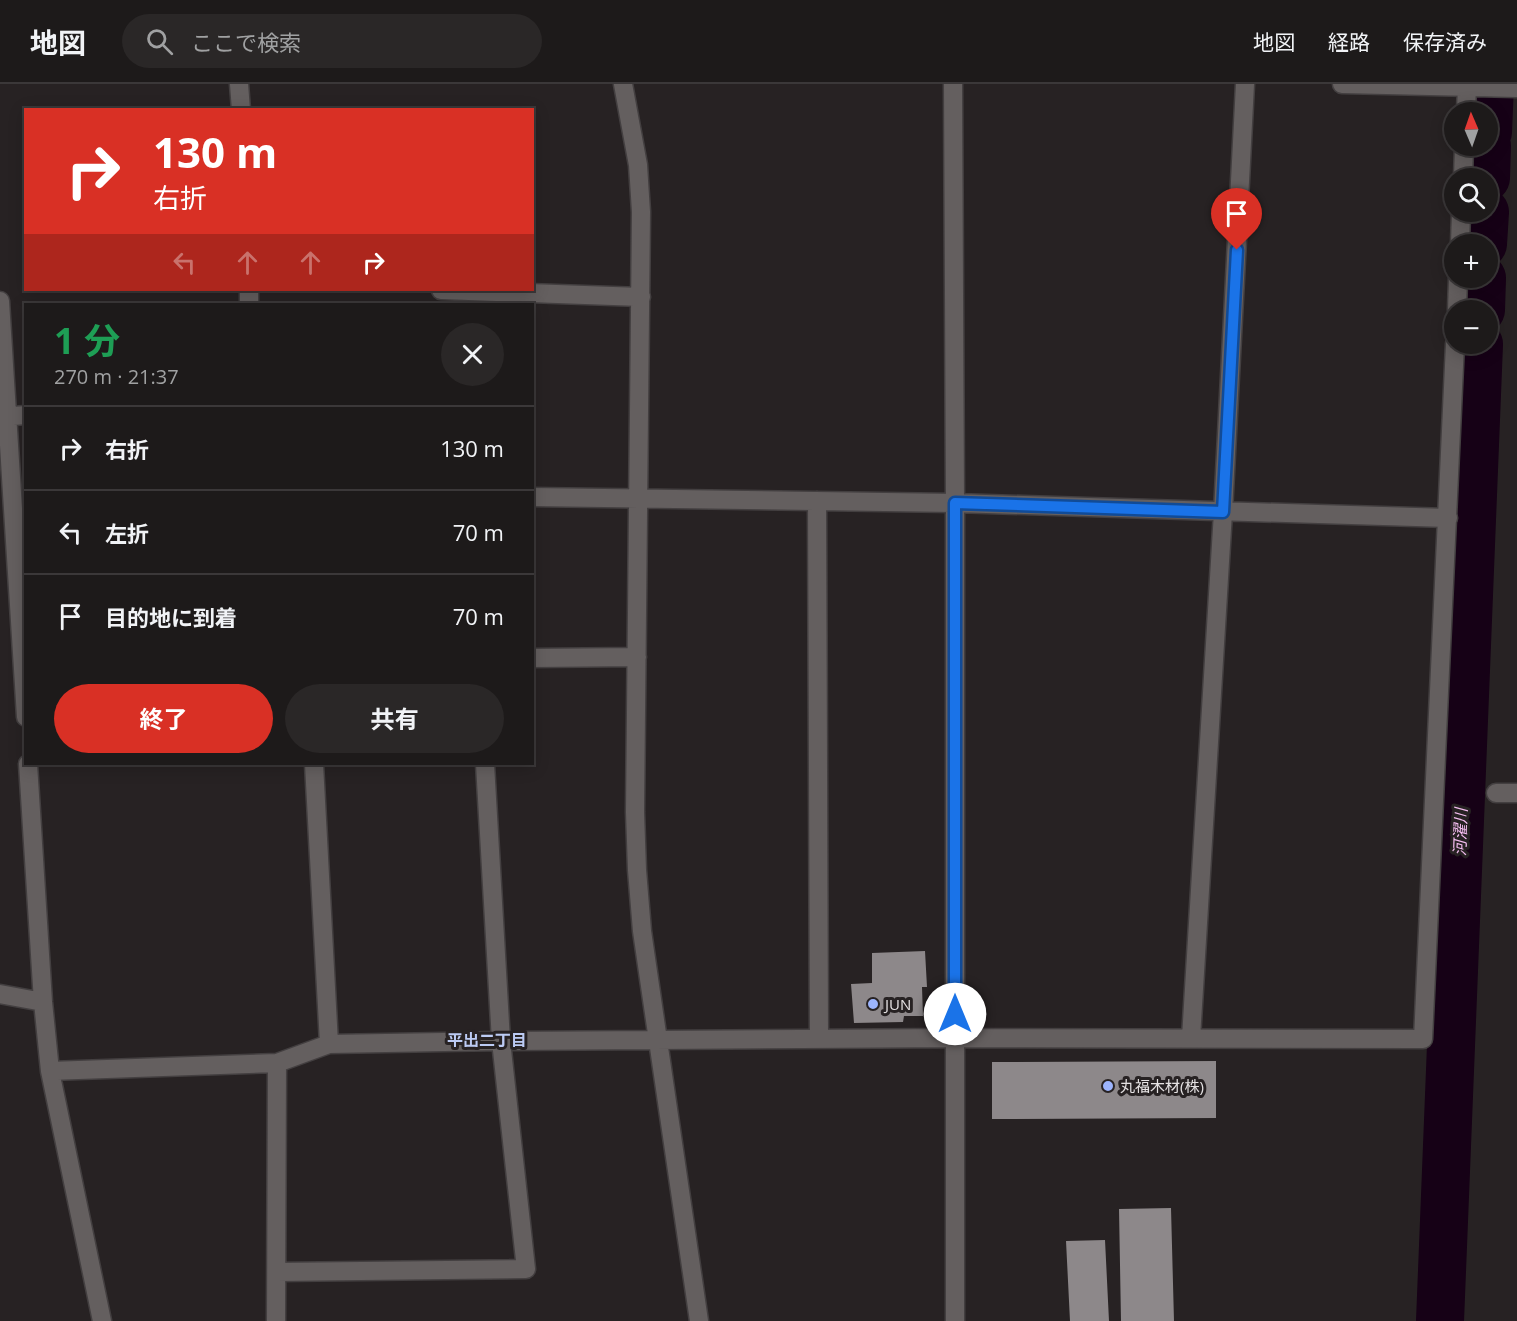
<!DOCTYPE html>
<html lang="ja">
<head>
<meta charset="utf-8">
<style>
	:root { --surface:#1d1a1a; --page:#2a2727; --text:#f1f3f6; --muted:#a0a1a2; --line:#3b3839; --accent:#d93025 }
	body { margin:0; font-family:"Open Sans","Noto Sans JP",sans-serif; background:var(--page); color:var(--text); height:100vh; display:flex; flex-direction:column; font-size:22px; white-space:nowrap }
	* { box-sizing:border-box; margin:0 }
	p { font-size:20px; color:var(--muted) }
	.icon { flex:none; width:33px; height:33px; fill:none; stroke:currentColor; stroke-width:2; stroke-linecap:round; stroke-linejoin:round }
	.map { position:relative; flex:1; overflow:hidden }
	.panel { position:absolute; left:24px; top:219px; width:510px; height:462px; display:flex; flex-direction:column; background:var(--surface); border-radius:0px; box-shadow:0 3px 15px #0003,0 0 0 2px var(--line) }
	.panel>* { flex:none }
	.top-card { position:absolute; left:24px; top:24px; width:510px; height:183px; border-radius:0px; box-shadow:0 3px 15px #0003,0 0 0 2px var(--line); background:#d93025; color:#fff; overflow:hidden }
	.needle { width:39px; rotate:358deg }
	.tools { position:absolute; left:1444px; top:18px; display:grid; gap:12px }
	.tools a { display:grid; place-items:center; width:54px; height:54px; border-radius:50%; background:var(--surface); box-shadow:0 3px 15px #0003,0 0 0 2px var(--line); font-size:30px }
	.pin { position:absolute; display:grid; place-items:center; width:51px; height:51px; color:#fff; margin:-62px -26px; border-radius:50% 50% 50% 0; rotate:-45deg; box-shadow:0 0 6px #0007 }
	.pin .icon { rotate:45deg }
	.me { position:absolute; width:66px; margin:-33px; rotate:0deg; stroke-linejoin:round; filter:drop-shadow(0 0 4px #0008) }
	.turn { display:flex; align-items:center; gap:21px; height:126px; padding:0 30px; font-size:27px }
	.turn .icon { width:78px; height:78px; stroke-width:2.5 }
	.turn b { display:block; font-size:42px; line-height:51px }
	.lanes { display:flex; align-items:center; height:57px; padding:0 30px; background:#0003; justify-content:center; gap:30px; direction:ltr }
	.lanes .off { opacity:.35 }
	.round { display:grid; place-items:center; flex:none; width:63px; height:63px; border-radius:32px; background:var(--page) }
	.summary { display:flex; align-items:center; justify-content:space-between; height:102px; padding:0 30px }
	h1 { font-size:36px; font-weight:700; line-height:45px; color:#1e9e55 }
	.cta { display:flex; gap:12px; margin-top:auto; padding:12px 30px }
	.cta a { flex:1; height:69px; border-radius:36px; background:var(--accent); color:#fff; font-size:24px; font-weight:700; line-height:69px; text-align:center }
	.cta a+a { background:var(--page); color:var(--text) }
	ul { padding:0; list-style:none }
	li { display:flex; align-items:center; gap:18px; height:84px; padding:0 30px; border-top:2px solid var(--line) }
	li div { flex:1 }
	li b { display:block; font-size:22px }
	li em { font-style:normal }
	header { display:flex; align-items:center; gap:36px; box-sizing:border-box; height:84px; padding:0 30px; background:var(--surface); border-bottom:2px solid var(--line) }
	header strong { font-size:28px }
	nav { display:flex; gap:33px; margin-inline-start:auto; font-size:21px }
	.search { width:420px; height:54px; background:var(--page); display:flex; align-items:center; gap:15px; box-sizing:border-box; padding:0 21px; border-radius:33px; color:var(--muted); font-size:22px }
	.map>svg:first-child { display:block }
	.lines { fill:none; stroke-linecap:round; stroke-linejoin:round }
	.river { stroke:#160116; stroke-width:48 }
	.building { fill:#8d888a }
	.minor-casing { stroke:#433f40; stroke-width:21 }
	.minor { stroke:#645f5f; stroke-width:18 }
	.route-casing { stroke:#114b97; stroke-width:15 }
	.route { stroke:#1a73e8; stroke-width:10 }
	.poi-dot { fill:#9cb4fd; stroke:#272223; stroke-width:2 }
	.labels { text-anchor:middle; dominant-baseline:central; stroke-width:6; stroke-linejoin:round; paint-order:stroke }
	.poi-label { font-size:15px; fill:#e5e2e3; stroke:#272223; text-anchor:start }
	.water-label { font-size:16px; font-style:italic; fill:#f4bdf0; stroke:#272223 }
	.neighbourhood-label { font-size:16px; font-weight:bold; fill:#bccbf4; stroke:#272223 }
</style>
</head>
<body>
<header>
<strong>地図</strong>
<div class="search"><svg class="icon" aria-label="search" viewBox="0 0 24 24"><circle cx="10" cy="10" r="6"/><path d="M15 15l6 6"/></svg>ここで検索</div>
<nav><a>地図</a><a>経路</a><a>保存済み</a></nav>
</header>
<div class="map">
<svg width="1517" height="1237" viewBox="0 0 1517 1237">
	<rect width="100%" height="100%" fill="#272223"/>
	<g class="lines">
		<path class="river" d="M1488,48l2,-48
			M1486,94l1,-32
			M1483,160l2,-32
			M1481,226l1,-32
			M1440,1237l39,-977"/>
	</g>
	<path class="building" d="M925,867l2,36h-5l1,29h-19l-1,6 -49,1 -3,-39 21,-1v-30z
		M1216,977v57l-224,1v-57z
		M1171,1124l3,113h-53l-2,-112z
		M1105,1156l4,81h-39l-4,-80z"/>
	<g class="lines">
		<g class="minor-casing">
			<path id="minor" d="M239,0l2,26
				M623,0l15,81 3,47 -6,600 2,58 5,61 57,390
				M953,0l2,419v818
				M1342,0l175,4
				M1466,28l1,-28
				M1463,94l1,-32
				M1460,160l1,-32
				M441,206l200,7
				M0,217l26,416
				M249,220v-14
				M1457,226l1,-32
				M0,333l26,-2
				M532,413l423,6 493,15
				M817,417l2,538
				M532,574l105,-1
				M28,680l15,238 7,69 52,250
				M314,680l15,280
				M1496,709h21
				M0,910l43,8
				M1191,954l32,-526 22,-428
				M50,987l227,-8 52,-19 172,-3 454,-3 468,1 32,-695
				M277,1188l249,-3 -25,-228 -16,-277
				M276,1237l1,-258"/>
		</g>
		<use href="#minor" class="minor"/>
	</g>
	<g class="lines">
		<g class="route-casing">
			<path id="route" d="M955,930v-511l268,9 14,-262"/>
		</g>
		<use href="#route" class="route"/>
	</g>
	<g class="poi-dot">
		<circle cx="873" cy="920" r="6"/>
		<circle cx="1108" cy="1002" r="6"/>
	</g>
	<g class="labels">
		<g class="poi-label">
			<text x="885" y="920">JUN</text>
			<text x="1120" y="1002">丸福木材(株)</text>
		</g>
		<g class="water-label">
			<text transform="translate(1460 748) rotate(-88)">河濯川</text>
		</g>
		<g class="neighbourhood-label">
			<text x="487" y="956">平出二丁目</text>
		</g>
	</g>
</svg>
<div class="tools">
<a><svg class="needle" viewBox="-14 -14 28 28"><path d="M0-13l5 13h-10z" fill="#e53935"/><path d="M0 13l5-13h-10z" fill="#a0a1a2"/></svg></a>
<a><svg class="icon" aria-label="search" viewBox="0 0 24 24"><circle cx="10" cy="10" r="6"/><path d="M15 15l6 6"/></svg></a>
<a>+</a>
<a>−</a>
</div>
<div class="pin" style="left:1237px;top:166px;background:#d93025"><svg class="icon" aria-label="arrive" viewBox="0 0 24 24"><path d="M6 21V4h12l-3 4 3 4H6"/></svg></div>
<svg class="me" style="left:955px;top:930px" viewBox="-20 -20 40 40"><circle r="19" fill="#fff"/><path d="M0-13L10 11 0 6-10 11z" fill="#1a73e8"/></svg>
<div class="top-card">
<div class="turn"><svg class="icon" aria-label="right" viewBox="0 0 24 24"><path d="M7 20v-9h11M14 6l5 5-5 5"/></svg><div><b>130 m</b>右折</div></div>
<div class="lanes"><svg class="icon off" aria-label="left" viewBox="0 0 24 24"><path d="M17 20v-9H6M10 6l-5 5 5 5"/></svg><svg class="icon off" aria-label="ahead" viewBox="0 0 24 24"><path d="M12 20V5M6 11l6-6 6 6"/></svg><svg class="icon off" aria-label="ahead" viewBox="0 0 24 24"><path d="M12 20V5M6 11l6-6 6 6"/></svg><svg class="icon" aria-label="right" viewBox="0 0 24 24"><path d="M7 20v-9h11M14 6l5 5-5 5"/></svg></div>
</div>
<section class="panel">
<div class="summary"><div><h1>1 分</h1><p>270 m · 21:37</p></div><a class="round"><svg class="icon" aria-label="close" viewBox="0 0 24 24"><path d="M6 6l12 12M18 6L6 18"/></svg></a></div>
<ul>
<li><svg class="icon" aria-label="right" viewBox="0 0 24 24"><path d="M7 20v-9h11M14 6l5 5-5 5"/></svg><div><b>右折</b></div><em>130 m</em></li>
<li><svg class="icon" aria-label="left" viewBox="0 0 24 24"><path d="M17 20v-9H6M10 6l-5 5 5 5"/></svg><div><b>左折</b></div><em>70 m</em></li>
<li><svg class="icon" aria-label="arrive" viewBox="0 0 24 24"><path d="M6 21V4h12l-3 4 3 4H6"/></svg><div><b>目的地に到着</b></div><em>70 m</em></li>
</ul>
<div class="cta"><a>終了</a><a>共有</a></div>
</section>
</div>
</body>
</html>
